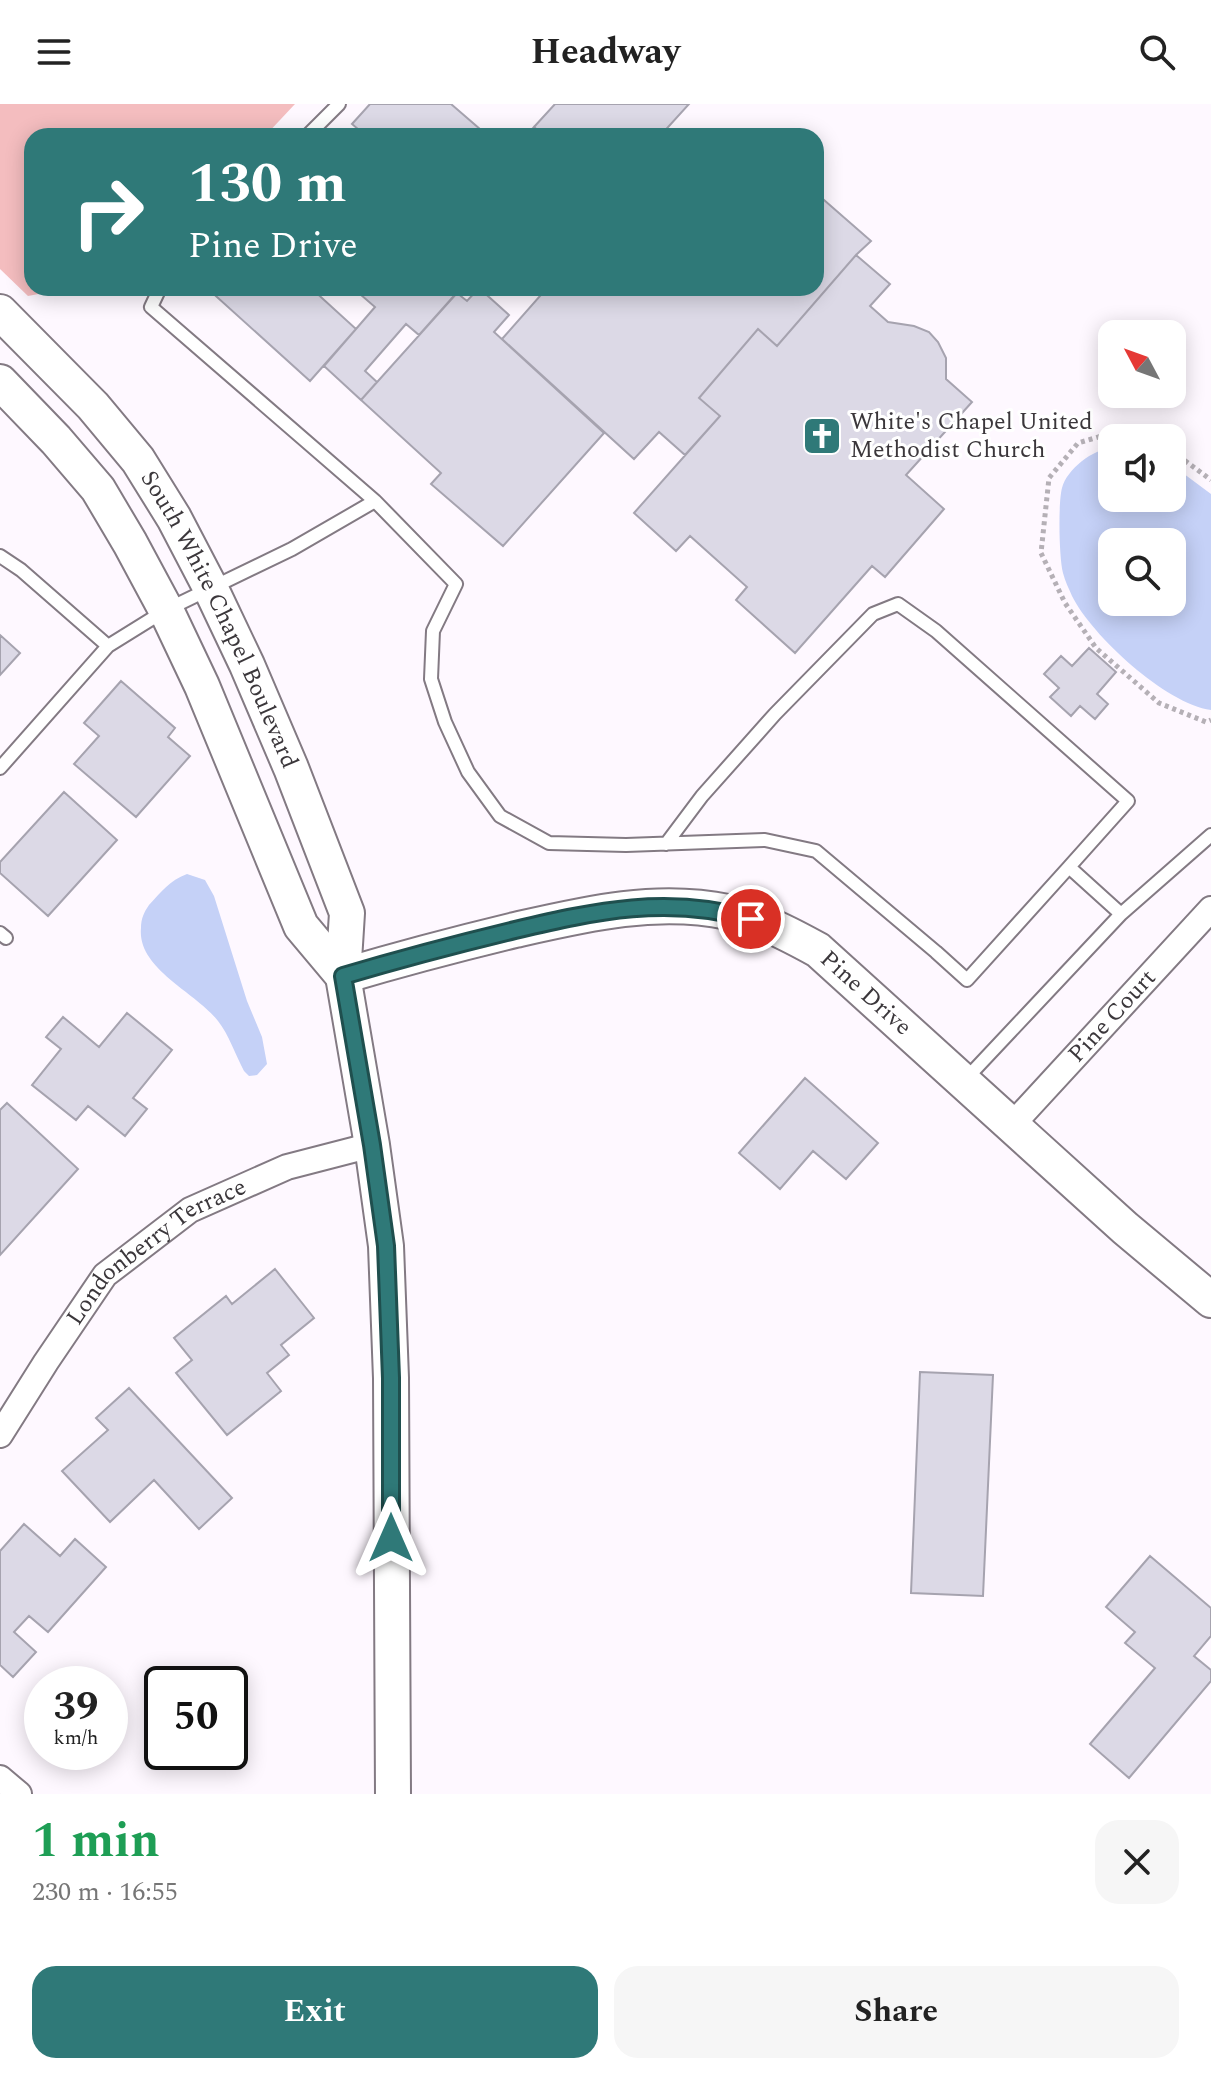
<!DOCTYPE html>
<html lang="en">
<head>
<meta charset="utf-8">
<style>
	:root { --surface:#fff; --page:#f6f6f6; --text:#222; --muted:#767676; --accent:#2f7978 }
	body { margin:0; font-family:Spectral,serif; background:var(--page); color:var(--text); height:100vh; display:flex; flex-direction:column; font-size:30px; white-space:nowrap }
	* { box-sizing:border-box; margin:0 }
	p { font-size:26px; color:var(--muted) }
	.icon { flex:none; width:44px; height:44px; fill:none; stroke:currentColor; stroke-width:2; stroke-linecap:round; stroke-linejoin:round }
	.map { position:relative; height:1690px; overflow:hidden }
	.drawer { display:flex; flex-direction:column; background:var(--surface); flex:1 }
	.drawer>* { flex:none }
	.top-card { position:absolute; left:24px; top:24px; width:800px; height:168px; border-radius:24px; box-shadow:0 4px 20px #0003; background:#2f7978; color:#fff; overflow:hidden }
	.needle { width:52px; rotate:311deg }
	.controls { position:absolute; left:1098px; top:216px; display:grid; gap:16px }
	.controls a { display:grid; place-items:center; width:88px; height:88px; border-radius:16px; background:var(--surface); box-shadow:0 4px 20px #0003; font-size:40px }
	.speed { position:absolute; left:24px; top:1562px; display:flex; gap:16px; font-size:40px; font-weight:700; text-align:center }
	.speed>* { display:grid; place-content:center; width:104px; height:104px; border-radius:50%; background:var(--surface); box-shadow:0 4px 20px #0003; line-height:1 }
	.speed small { font-size:20px; font-weight:400 }
	.speed .limit { border:4px solid #111; border-radius:12px; background:#fff; color:#111 }
	.pin { position:absolute; display:grid; place-items:center; width:68px; height:68px; color:#fff; margin:-34px; border:4px solid #fff; border-radius:50%; box-shadow:0 2px 8px #0007 }
	.me { position:absolute; width:88px; margin:-44px; rotate:0deg; stroke-linejoin:round; filter:drop-shadow(0 0 6px #0008) }
	.turn { display:flex; align-items:center; gap:28px; height:168px; padding:0 32px; font-size:36px }
	.turn .icon { width:104px; height:104px; stroke-width:2.5 }
	.turn b { display:block; font-size:56px; line-height:68px }
	.round { display:grid; place-items:center; flex:none; width:84px; height:84px; border-radius:24px; background:var(--page) }
	.head { display:flex; align-items:center; justify-content:space-between; height:136px; padding:0 32px }
	h1 { font-size:48px; font-weight:700; line-height:60px; color:#1e9e55 }
	.primary-button { display:flex; gap:16px; margin-top:auto; padding:16px 32px }
	.primary-button a { flex:1; height:92px; border-radius:24px; background:var(--accent); color:#fff; font-size:32px; font-weight:700; line-height:92px; text-align:center }
	.primary-button a+a { background:var(--page); color:var(--text) }
	header { display:flex; justify-content:space-between; align-items:center; height:104px; padding:0 32px; background:var(--surface); font-size:36px; font-weight:700 }
	.map>svg:first-child { display:block }
	.green { fill:#f4bdbf }
	.water { fill:#c5d1f7; fill-rule:evenodd }
	.building { fill:#dcd9e6; stroke:#a6a3af; stroke-width:2 }
	.lines { fill:none; stroke-linecap:round; stroke-linejoin:round }
	.lane-casing { stroke:#837a83; stroke-width:16 }
	.street-casing { stroke:#837a83; stroke-width:28 }
	.secondary-casing { stroke:#837a83; stroke-width:38 }
	.path { stroke:#b5b0b6; stroke-width:5; stroke-dasharray:4 4; stroke-linecap:butt }
	.lane { stroke:#fff; stroke-width:12 }
	.street { stroke:#fff; stroke-width:24 }
	.secondary { stroke:#fff; stroke-width:34 }
	.route-casing { stroke:#1f4f4e; stroke-width:20 }
	.route { stroke:#2f7978; stroke-width:14 }
	.labels { text-anchor:middle; dominant-baseline:central; stroke-width:6; stroke-linejoin:round; paint-order:stroke }
	.poi-label { font-size:24px; fill:#3b373b; stroke:#fff; text-anchor:start }
	.street-label { font-size:24px; fill:#3b373b; stroke:#fff }
</style>
</head>
<body>
<header><svg class="icon" aria-label="menu" viewBox="0 0 24 24"><path d="M4 6h16M4 12h16M4 18h16"/></svg>Headway<svg class="icon" aria-label="search" viewBox="0 0 24 24"><circle cx="10" cy="10" r="6"/><path d="M15 15l6 6"/></svg></header>
<div class="map">
<svg width="1211" height="1690" viewBox="0 0 1211 1690">
	<rect width="100%" height="100%" fill="#fef8ff"/>
	<path class="green" d="M0,0h295l-30,32h-233v152h38l-42,8 -28,-27z"/>
	<path class="water" d="M1112,344v50h60v-33l39,29v216c-45,-6 -119,-74 -139,-114 -3,-7 -7,-15 -9,-23 -4,-15 -5,-70 -1,-85 5,-19 31,-39 50,-40zM1112,438h60v60h-60z
		M187,770l18,6 9,16 33,105 15,36 5,27 -10,11 -8,1 -5,-5c-9,-17 -15,-36 -26,-50 -22,-29 -81,-52 -77,-93 0,-9 3,-16 8,-23 13,-14 20,-24 38,-31z"/>
	<path class="building" d="M370,0h81l37,32h-122l-14,-12z
		M555,0h134l-29,32h-116l-10,-9z
		M534,23l10,9h-18z
		M816,89l55,48 -15,14 -79,91 -19,-17 -59,69 21,18 -35,39 -26,-23 -25,27 -132,-120 45,-51h269z
		M856,151l34,29 -20,22 18,16 26,4 15,6 9,10 8,16v21l26,23 -66,73 38,34 -59,68 -13,-11 -77,87 -59,-53 11,-13 -57,-51 -14,15 -42,-38 86,-97 -21,-18 59,-69 19,17z
		M207,184h104l45,41 -46,52z
		M353,184h108l-42,47 -13,-11 -41,47 12,11 -16,18 -37,-34 51,-59z
		M479,184l30,27 -15,17 110,101 -101,113 -72,-62 10,-11 -80,-73 96,-107 10,8z
		M0,531l20,18 -20,22z
		M1089,544l27,24 -19,22 11,10 -13,15 -15,-13 -9,10 -21,-19 9,-9 -15,-14 17,-18 11,10z
		M121,577l54,47 -7,9 22,19 -54,61 -62,-53 25,-28 -15,-13z
		M64,688l53,48 -69,76 -48,-43v-11z
		M127,909l45,37 -39,48 14,11 -22,27 -37,-30 -12,14 -44,-35 29,-36 -15,-12 17,-20 36,30z
		M805,974l73,65 -32,36 -33,-28 -33,38 -41,-36z
		M7,999l71,66 -78,86v-145z
		M275,1165l39,49 -33,27 8,10 -22,18 14,18 -54,44 -51,-62 16,-13 -18,-22 52,-42 6,8z
		M920,1268l73,3 -10,221 -72,-3z
		M129,1284l103,110 -33,31 -45,-49 -44,42 -48,-51 46,-41 -12,-12z
		M24,1420l36,32 15,-17 31,28 -58,65 -19,-16 -15,16 22,20 -23,25 -13,-12v-114z
		M1150,1452l61,52v28l-17,20 17,14v11l-82,97 -39,-34 65,-76 -30,-25 10,-11 -29,-25z"/>
	<g class="lines">
		<g class="lane-casing">
			<path id="lane" d="M307,32l32,-32
				M160,184l-9,19 224,194
				M0,452l21,14 87,76
				M0,664l108,-122 58,-36 126,-61 83,-48 81,83 -23,47 -2,48 14,43 23,50 32,44 49,27 77,2 139,-5 51,11 120,101 31,28 102,-113 52,47
				M666,740l36,-48 73,-82 98,-100 25,-10 38,27 192,170 -59,66
				M0,829l6,5
				M964,977l157,-167 90,-79"/>
		</g>
		<g class="street-casing">
			<g id="street">
				<path id="s1" d="M1012,1021l199,-216"/>
				<path id="s2" d="M0,1331l46,-73 59,-87 85,-65 97,-43 85,-22"/>
				<path d="M0,1674l19,16"/>
			</g>
		</g>
		<g class="secondary-casing">
			<g id="secondary">
				<path id="s3" d="M0,208l93,94 45,54 36,58 36,69 37,78 44,103 56,145 -4,63 29,169 14,101 5,132 2,416"/>
				<path d="M0,278l56,58 42,49 32,54 36,67 36,76 99,240 42,50"/>
				<path id="s4" d="M343,872c57,-17 114,-32 172,-46 70,-16 141,-33 213,-18 34,8 59,21 90,38l307,278 86,72"/>
			</g>
		</g>
		<path class="path" d="M1147,334l-4,-2 -31,-3 -34,10 -29,35 -8,75 24,50 31,45 63,55 47,19 5,-2
			M1172,347l39,29"/>
		<use href="#lane" class="lane"/>
		<use href="#street" class="street"/>
		<use href="#secondary" class="secondary"/>
	</g>
	<g class="lines">
		<g class="route-casing">
			<path id="route" d="M391,1434v-160l-5,-132 -14,-101 -29,-169c57,-17 114,-32 172,-46 81,-19 153,-35 236,-11"/>
		</g>
		<use href="#route" class="route"/>
	</g>
	<defs>
		<g id="church-square" transform="scale(2)"><rect x="-9" y="-9" width="18" height="18" rx="4" fill="#2f7978" stroke="#fff"/><path d="M-1.2-6h2.4v3.5h3.3v2.4h-3.3V6h-2.4V-.1h-3.3v-2.4h3.3Z" fill="#fff"/></g>
	</defs>
	<g fill-rule="evenodd">
		<use href="#church-square" x="822" y="332"/>
	</g>
	<g class="labels">
		<g class="poi-label">
			<text x="850" y="318">White's Chapel United<tspan x="850" dy="28">Methodist Church</tspan></text>
		</g>
		<g class="street-label">
			<text stroke="none"><textPath href="#s3" startOffset="382">South White Chapel Boulevard</textPath></text>
			<text stroke="none"><textPath href="#s4" startOffset="556">Pine Drive</textPath></text>
			<text stroke="none"><textPath href="#s1" startOffset="148">Pine Court</textPath></text>
			<text stroke="none"><textPath href="#s2" startOffset="246">Londonberry Terrace</textPath></text>
		</g>
	</g>
</svg>
<div class="controls">
<a><svg class="needle" viewBox="-14 -14 28 28"><path d="M0-13l5 13h-10z" fill="#e53935"/><path d="M0 13l5-13h-10z" fill="#767676"/></svg></a>
<a><svg class="icon" aria-label="sound" viewBox="0 0 24 24"><path d="M4 9h4l5-4v14l-5-4H4zM17 9q2 3 0 6"/></svg></a>
<a><svg class="icon" aria-label="search" viewBox="0 0 24 24"><circle cx="10" cy="10" r="6"/><path d="M15 15l6 6"/></svg></a>
</div>
<div class="speed"><div>39<small>km/h</small></div><div class="limit">50</div></div>
<div class="pin" style="left:751px;top:815px;background:#d93025"><svg class="icon" aria-label="arrive" viewBox="0 0 24 24"><path d="M6 21V4h12l-3 4 3 4H6"/></svg></div>
<svg class="me" style="left:391px;top:1434px" viewBox="-20 -20 40 40"><path d="M0-17L14 15 0 8-14 15z" fill="#2f7978" stroke="#fff" stroke-width="4"/></svg>
<div class="top-card">
<div class="turn"><svg class="icon" aria-label="right" viewBox="0 0 24 24"><path d="M7 20v-9h11M14 6l5 5-5 5"/></svg><div><b>130 m</b>Pine Drive</div></div>
</div>
</div>
<section class="drawer">
<div class="head"><div><h1>1 min</h1><p>230 m · 16:55</p></div><a class="round"><svg class="icon" aria-label="close" viewBox="0 0 24 24"><path d="M6 6l12 12M18 6L6 18"/></svg></a></div>
<div class="primary-button"><a>Exit</a><a>Share</a></div>
</section>
</body>
</html>
